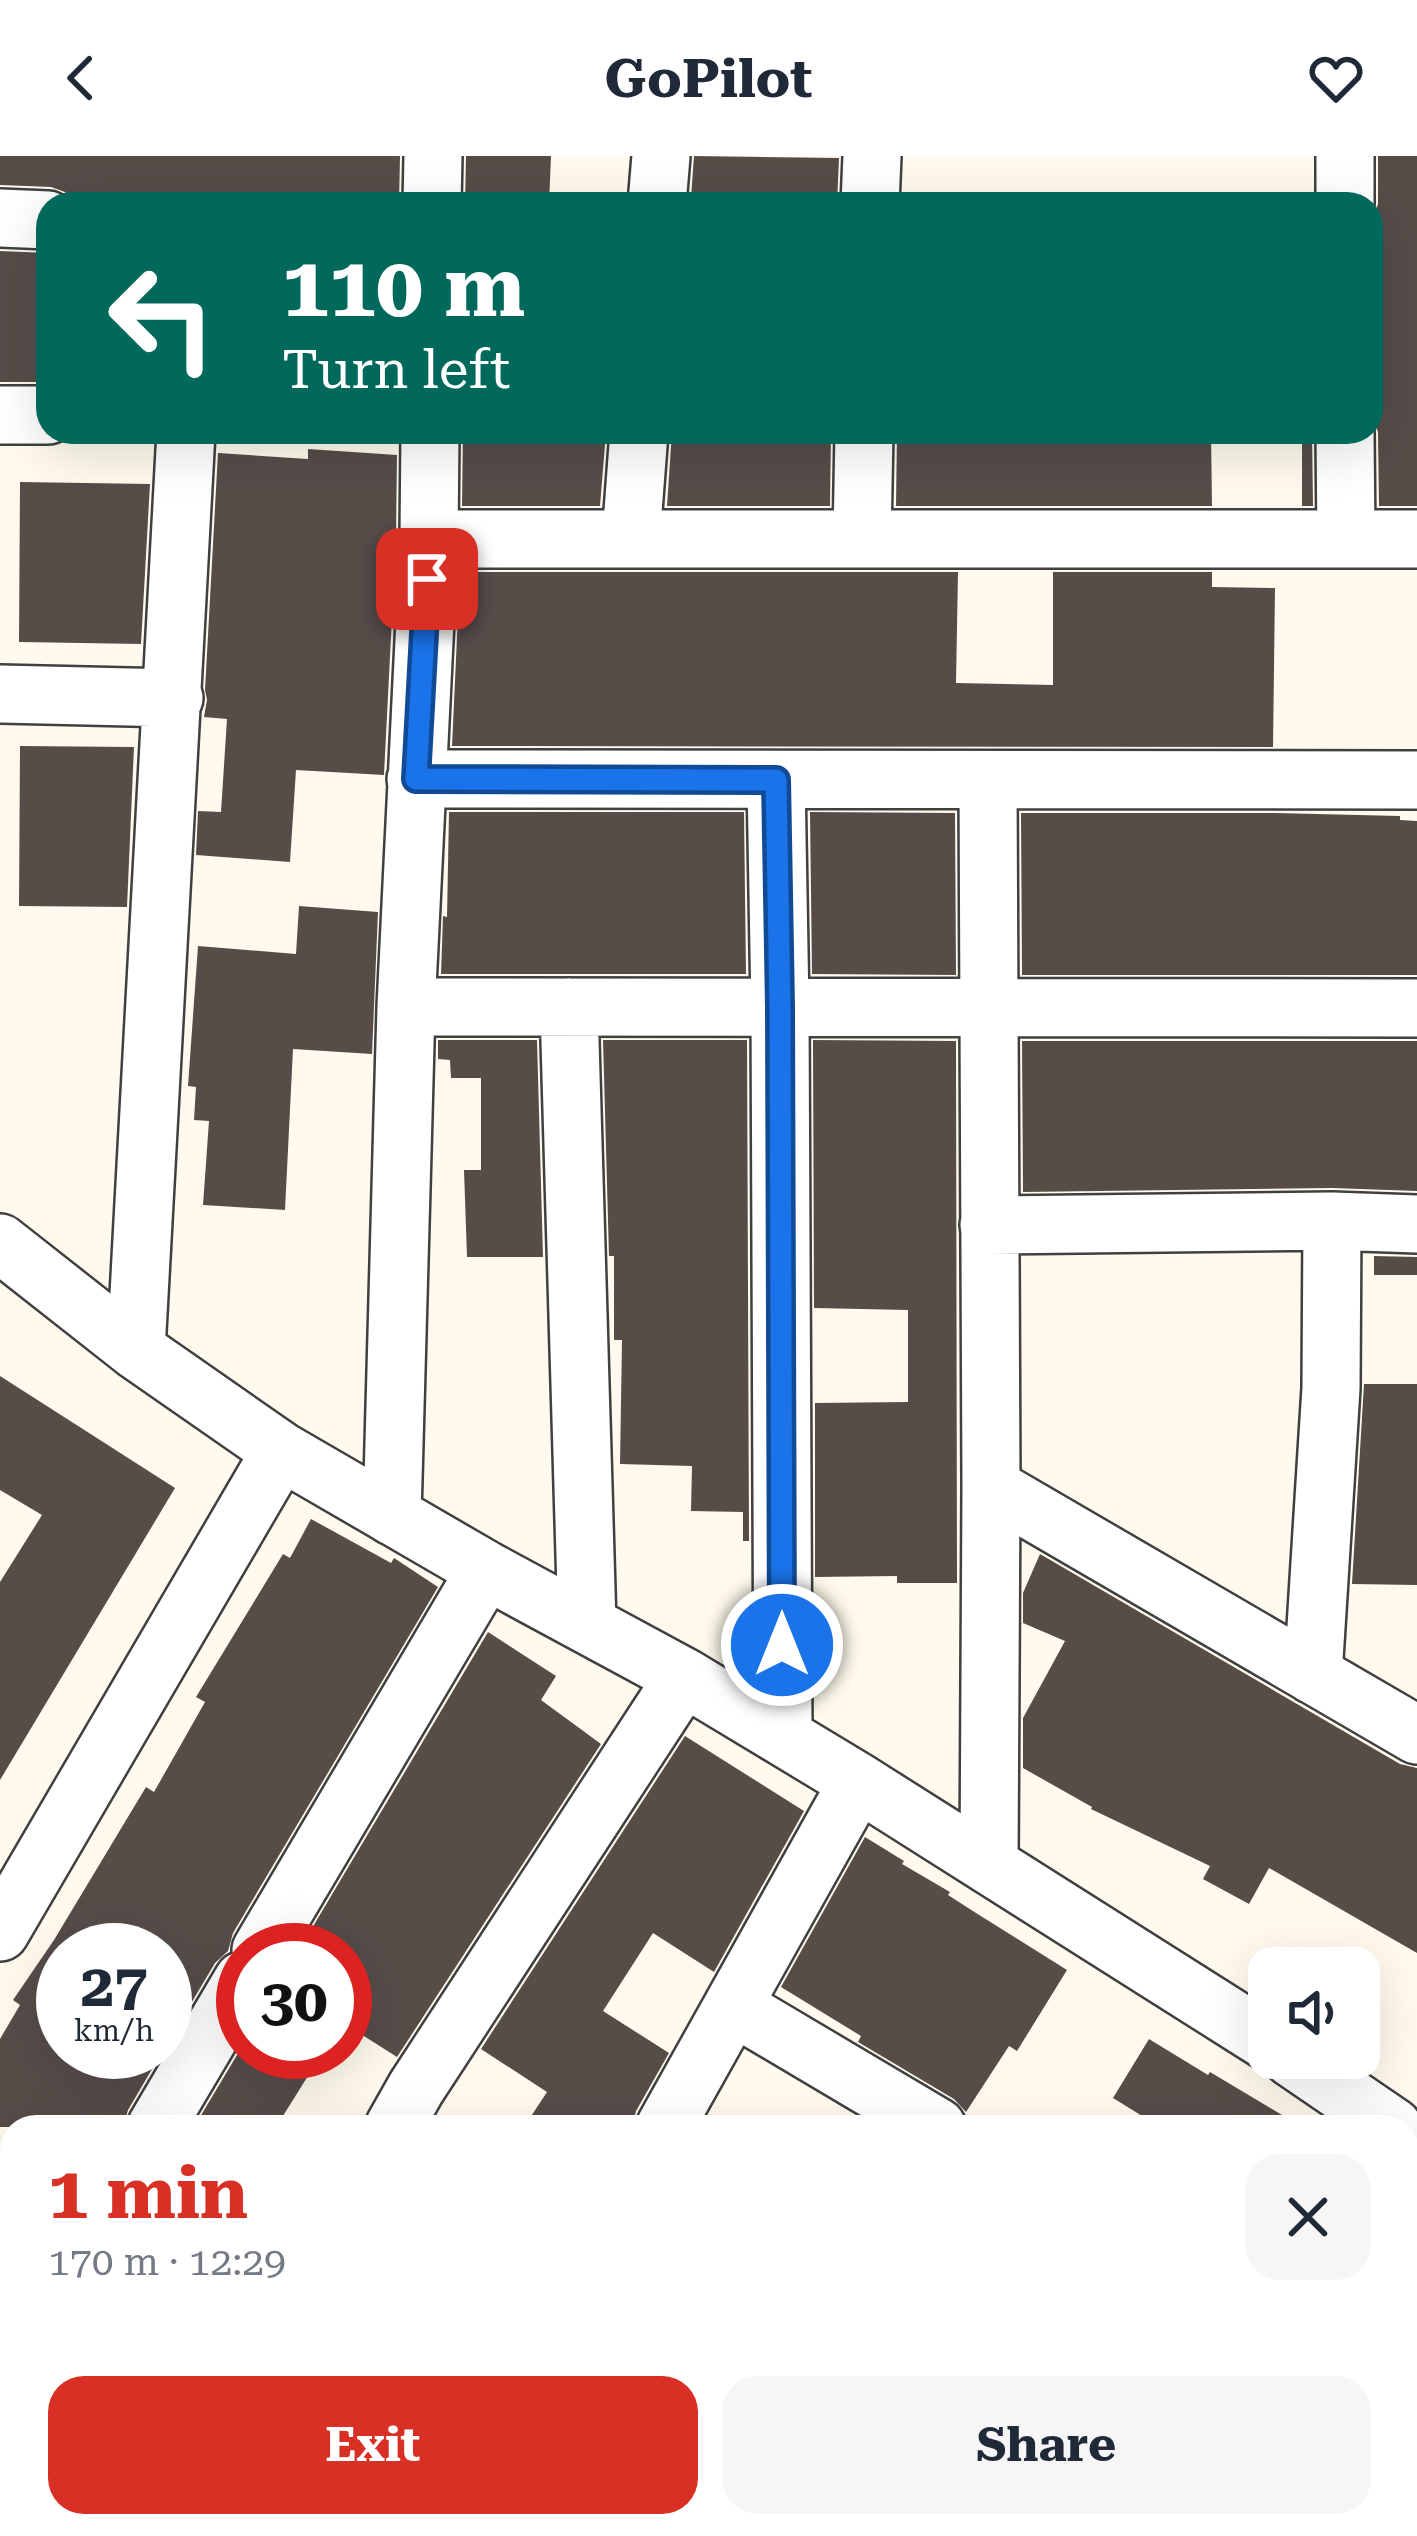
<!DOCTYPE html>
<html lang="en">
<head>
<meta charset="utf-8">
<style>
	:root { --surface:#fff; --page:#f6f6f7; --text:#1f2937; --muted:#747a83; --accent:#d93025 }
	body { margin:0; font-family:"Roboto Serif",serif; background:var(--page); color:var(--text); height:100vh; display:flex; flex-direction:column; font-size:45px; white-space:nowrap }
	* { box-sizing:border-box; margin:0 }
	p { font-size:39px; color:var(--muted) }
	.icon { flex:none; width:66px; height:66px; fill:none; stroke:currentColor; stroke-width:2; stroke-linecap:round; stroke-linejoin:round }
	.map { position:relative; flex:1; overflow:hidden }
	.drawer { position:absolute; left:0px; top:1959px; width:1419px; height:423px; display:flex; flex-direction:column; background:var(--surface); border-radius:36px 36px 0 0; box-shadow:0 12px 48px #0002 }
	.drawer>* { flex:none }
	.top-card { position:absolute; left:36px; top:36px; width:1347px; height:252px; border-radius:36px; box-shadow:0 12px 48px #0002; background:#00695c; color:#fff; overflow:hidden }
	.fabs { position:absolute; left:1248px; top:1791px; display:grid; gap:24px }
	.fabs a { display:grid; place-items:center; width:132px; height:132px; border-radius:24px; background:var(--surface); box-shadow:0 12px 48px #0002; font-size:60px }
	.speed { position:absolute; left:36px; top:1767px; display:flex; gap:24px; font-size:60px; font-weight:700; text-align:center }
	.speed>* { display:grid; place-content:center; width:156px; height:156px; border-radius:50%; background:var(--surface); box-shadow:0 12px 48px #0002; line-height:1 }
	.speed small { font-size:30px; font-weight:400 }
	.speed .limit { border:18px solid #d22; background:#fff; color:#111 }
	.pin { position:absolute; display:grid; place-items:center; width:102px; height:102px; color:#fff; margin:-51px; border-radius:24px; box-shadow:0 6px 18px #0006 }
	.me { position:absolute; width:132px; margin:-66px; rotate:0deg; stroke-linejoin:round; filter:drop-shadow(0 0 9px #0008) }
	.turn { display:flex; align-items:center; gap:42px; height:252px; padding:0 48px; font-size:54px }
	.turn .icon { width:156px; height:156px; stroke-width:2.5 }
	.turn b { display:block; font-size:84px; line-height:102px }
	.round { display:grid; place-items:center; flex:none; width:126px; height:126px; border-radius:36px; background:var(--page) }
	.head { display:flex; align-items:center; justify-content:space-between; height:204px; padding:0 48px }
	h1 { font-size:72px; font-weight:700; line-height:90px; color:var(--accent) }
	.action { display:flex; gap:24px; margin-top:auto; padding:24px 48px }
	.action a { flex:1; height:138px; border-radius:36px; background:var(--accent); color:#fff; font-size:48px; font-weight:700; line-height:138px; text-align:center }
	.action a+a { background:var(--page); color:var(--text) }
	header { display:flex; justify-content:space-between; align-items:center; height:156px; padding:0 48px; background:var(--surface); font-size:54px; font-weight:700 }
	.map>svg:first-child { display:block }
	.building { fill:#564d49 }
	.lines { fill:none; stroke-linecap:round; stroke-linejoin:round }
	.minor-casing { stroke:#404040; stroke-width:62 }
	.minor { stroke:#fff; stroke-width:57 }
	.route-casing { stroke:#114b97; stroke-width:30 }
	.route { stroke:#1a73e8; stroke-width:21 }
</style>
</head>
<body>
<header><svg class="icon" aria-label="back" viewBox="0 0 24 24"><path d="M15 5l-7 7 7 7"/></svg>GoPilot<svg class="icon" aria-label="heart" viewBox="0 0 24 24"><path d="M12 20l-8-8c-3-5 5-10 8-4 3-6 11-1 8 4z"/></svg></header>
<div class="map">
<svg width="1417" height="2380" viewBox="0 0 1417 2380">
	<rect width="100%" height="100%" fill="#fffaed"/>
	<path class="building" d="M0,0h400l-1,48 -246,-3v3h-76l-12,-12 -14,-5 -51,-2z
		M466,0h85l-2,48h-84z
		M694,0l145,2 -2,46h-68l1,-3 -79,-3z
		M1378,0h39v350h-38l-1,-74 -7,-19v-190l7,-19z
		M0,95l48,2v129h-48z
		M463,276h143l-6,74h-138z
		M672,276h159l-1,74h-163z
		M897,276h314l1,74h-316z
		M1302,276h10l1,74h-11z
		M308,293l89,6 -1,83 -12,237 -88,-5 -6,92 -94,-7 2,-44 23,1 6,-93 -23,-2 3,-17 -2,-10 13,-237 90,6z
		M20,326l130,2 -9,160 -122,-2z
		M460,416h498l-2,111 97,2v-113h159v15l63,1 -2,159 -821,-1z
		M20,590l114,1 -7,160 -108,-1z
		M449,656h295l2,162h-305l2,-58 4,1z
		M810,656l145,1 1,162 -144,-1z
		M1021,657h254l125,3v4l17,1v154h-395z
		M299,750l79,6 -6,142 -79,-5 -8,161 -82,-5 6,-84 -15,-1 2,-33 -8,-1 10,-140 98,8z
		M438,884h99l6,217h-76l-3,-87h17v-92h-30l-1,-18 -12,-1z
		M603,884h144l2,501h-6v-29l-52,-1 1,-45 -72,-2 2,-124h-8v-84h-5z
		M813,884l143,1 1,542h-60v-7l-82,1v-174l93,-1v-92l-94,-2z
		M1022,885h395v150l-85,-3 -309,4z
		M1374,1100l43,1v18h-43z
		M0,1220l175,112 -175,292v-198l42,-67 -42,-25z
		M1364,1228h53v201l-65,-1z
		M311,1363l80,44 3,-5 44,29 -205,346 -5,18 -13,12 -50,84v-97h-102v102h99l-34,58 -5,17h-123v-88l20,-34 -7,-5 41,-60 92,-153 8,5 51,-90 -9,-5 87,-143 7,4z
		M1040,1398l360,210 17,4v185l-148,-85 -20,36 -46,-25 7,-13 -119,-57 1,-2 -69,-39v-50l42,-77 -42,-18v-30z
		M488,1476l68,44 -15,24 60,44 -204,313 -52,-33v-74h-46z
		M685,1580l119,75 -90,161 -61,-39 -50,78 66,42 -33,58 -4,16h-108l23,-35 -66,-43z
		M865,1681l39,24 -2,3 48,28 -2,3 28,18 91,57 -50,81 -8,-5 -43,66 -12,-13 -96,-57 3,-6 -80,-49z
		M1149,1883l59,36 2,-3 92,55h-142l-47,-29z
		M243,1889v7h80l-47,75h-82z"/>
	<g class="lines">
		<g class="minor-casing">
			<path id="minor" d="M432,48l1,-48
				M657,48l4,-48
				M870,48l2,-48
				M1345,48v-48
				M0,62l48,2
				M0,259h48
				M430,276l-1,107h988
				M1345,276l1,107
				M631,382l8,-106
				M429,383l-23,468 1011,1
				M862,383l2,-107
				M0,538l174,4
				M416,623l1001,1
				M776,624l4,227 3,729
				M988,624l3,707 -2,378
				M569,851l18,617
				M989,1069l343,-4 85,3
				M0,1087l136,107 145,101 205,119 198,107 174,105 411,260
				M136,1194l50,-918
				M991,1331l426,248
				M392,1360l14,-509
				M1313,1519l18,-287 1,-167
				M0,1776l281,-481
				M261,1794l225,-380
				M733,1850l204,121
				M1292,1902l101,69
				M156,1971l87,-147
				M394,1971l22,-39 268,-411
				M665,1971l193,-345
				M0,2037l12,8
				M1407,2251l10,6
				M0,2295l12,7
				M126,2370l16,10
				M775,2375l3,-5
				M422,2380l8,-10
				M1018,2380l7,-10
				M1286,2380l6,-10"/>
		</g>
		<use href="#minor" class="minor"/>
	</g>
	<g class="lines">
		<g class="route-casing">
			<path id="route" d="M427,423l-11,200 360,1 4,227 2,638"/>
		</g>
		<use href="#route" class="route"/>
	</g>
</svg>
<div class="fabs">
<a><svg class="icon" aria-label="sound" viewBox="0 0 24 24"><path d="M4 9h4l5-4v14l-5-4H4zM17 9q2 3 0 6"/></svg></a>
</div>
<div class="speed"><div>27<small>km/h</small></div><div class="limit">30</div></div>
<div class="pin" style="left:427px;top:423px;background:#d93025"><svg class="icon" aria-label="arrive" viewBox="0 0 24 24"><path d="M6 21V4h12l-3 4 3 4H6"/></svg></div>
<svg class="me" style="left:782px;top:1489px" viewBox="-20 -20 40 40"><circle r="17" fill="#1a73e8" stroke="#fff" stroke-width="3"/><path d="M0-11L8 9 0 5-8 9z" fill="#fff"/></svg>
<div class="top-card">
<div class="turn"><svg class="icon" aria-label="left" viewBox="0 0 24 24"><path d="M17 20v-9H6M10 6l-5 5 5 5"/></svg><div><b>110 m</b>Turn left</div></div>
</div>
<section class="drawer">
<div class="head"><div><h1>1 min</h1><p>170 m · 12:29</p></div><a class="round"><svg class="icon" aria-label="close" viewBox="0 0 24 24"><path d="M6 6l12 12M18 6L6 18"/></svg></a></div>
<div class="action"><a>Exit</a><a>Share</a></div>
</section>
</div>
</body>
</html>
